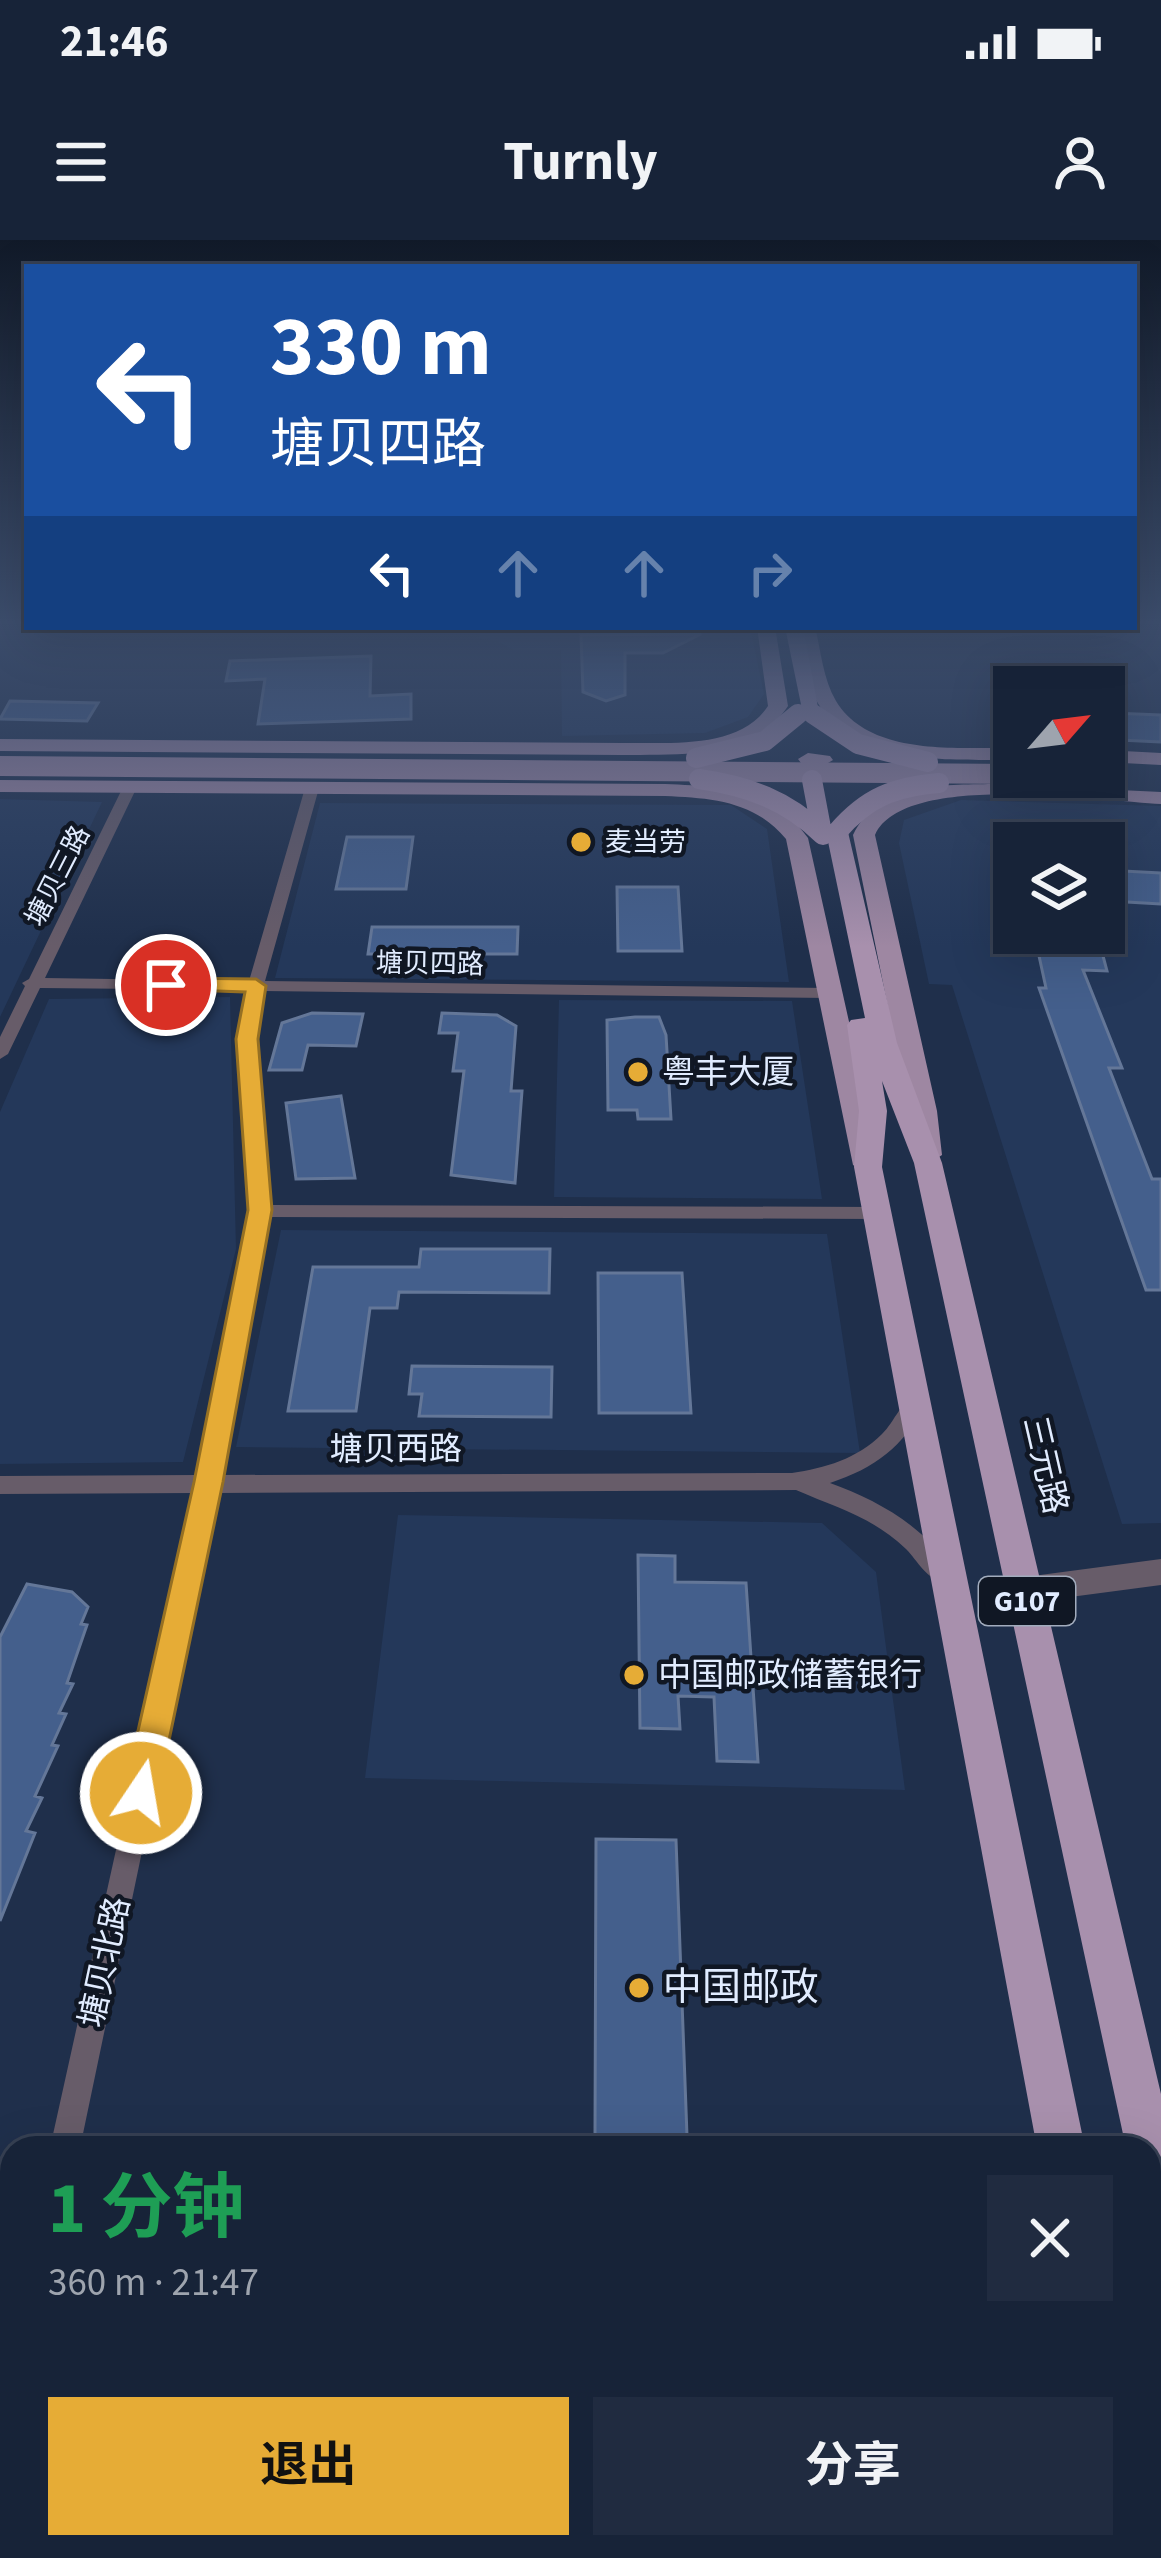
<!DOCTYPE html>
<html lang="zh">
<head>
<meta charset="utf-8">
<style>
	:root { --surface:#172338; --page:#202b40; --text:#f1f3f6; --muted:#9ea4ae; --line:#364053; --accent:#e6ac36 }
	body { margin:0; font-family:"Source Sans 3","Noto Sans SC",sans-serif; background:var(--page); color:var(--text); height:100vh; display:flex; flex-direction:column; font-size:45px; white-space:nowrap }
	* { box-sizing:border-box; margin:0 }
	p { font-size:39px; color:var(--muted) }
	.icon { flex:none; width:66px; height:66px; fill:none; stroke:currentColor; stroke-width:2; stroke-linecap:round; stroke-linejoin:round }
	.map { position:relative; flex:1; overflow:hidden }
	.drawer { position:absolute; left:0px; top:1896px; width:1161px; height:423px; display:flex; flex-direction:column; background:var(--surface); border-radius:36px 36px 0 0; box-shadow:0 12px 48px #0002,0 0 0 3px var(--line) }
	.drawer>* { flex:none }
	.top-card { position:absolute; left:24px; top:24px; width:1113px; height:366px; border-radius:0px; box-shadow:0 12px 48px #0002,0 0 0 3px var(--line); background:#1a4fa0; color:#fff; overflow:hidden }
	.needle { width:78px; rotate:62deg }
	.tools { position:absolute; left:993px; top:426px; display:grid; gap:24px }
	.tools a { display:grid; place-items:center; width:132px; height:132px; border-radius:0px; background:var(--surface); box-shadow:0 12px 48px #0002,0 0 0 3px var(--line); font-size:60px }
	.pin { position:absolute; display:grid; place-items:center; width:102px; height:102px; color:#fff; margin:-51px; border:6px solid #fff; border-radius:50%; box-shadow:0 3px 12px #0007 }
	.me { position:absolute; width:132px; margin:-66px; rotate:12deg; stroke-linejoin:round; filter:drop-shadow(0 0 9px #0008) }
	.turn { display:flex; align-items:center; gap:42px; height:252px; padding:0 48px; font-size:54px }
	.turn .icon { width:156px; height:156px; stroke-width:2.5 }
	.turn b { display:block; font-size:84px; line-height:102px }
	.lanes { display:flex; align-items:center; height:114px; padding:0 48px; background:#0003; justify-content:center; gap:60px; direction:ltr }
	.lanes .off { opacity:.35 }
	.round { display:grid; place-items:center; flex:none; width:126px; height:126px; border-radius:0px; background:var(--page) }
	.summary { display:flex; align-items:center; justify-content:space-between; height:204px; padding:0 48px }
	h1 { font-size:72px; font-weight:700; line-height:90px; color:#1e9e55 }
	.button { display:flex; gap:24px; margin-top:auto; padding:24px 48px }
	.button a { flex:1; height:138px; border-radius:0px; background:var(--accent); color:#111; font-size:48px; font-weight:700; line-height:138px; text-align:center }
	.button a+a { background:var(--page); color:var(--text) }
	.status { display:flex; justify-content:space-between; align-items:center; height:84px; padding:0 60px; background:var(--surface); direction:ltr }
	.status svg { height:33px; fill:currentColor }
	header { display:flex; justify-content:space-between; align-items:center; height:156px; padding:0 48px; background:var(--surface); font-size:54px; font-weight:700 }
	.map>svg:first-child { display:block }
	.built { fill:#24385a; fill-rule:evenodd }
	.building { fill:#445f8c; stroke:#647798; stroke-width:3 }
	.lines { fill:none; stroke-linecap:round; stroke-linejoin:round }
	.minor { fill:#675c69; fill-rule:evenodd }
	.tertiary { fill:#675c69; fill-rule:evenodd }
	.primary { fill:#9e87a2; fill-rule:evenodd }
	.trunk { fill:#a890ad; fill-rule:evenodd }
	.primary-bridge { stroke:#9e87a2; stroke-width:20 }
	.trunk-bridge { stroke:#a890ad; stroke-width:20 }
	.route { fill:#e6ac36; stroke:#967023; stroke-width:3 }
	.poi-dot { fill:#e6ac36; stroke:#101724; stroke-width:4.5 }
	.labels { text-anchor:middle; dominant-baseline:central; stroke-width:9; stroke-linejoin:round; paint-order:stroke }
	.far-poi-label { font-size:27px; fill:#e1ecff; stroke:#101724; text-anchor:start }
	.far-street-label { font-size:27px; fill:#e1ecff; stroke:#101724 }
	.shield { fill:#101724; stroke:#a2acbd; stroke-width:3 }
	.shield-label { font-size:30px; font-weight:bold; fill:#e1ecff }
	.poi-label { font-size:33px; fill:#e1ecff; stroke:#101724; text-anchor:start }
	.street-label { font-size:33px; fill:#e1ecff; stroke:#101724 }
	.near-poi-label { font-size:39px; fill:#e1ecff; stroke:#101724; text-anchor:start }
</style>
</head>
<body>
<div class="status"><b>21:46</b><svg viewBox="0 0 49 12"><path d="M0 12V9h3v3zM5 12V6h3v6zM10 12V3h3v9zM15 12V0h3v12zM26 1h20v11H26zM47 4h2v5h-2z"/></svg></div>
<header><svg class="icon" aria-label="menu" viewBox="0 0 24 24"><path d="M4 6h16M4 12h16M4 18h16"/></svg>Turnly<svg class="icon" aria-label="person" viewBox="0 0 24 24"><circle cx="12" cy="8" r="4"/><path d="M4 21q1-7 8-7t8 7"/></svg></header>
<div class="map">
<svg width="1161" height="2318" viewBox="0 0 1161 2318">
	<rect width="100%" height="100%" fill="#1f2f4b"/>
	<path class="built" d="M481,387h269l14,67 -16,23 -43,16 -143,3 -1,-86h-47l-19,-10 -16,-1z
		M0,559l102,3 -102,215z
		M961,560l200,6v717l-39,1 -170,-539 -23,-1 -30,-141 5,-23zM1014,603h90v90h-90z
		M320,563l411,2 36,24 22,153 -514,-4z
		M230,757l6,252 -53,213 -183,2v-352l49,-113z
		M559,760l233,1 30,198 -268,-2z
		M281,990l546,4 33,219 -624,-6z
		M398,1275l424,8 54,49 29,218 -540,-12z
		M220,2307h792l2,11h-795z"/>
	<path class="building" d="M701,394l-38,19h-38v42l-19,6 -23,-9 -2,-57z
		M371,416l-1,40 41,-2v25l-153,5 7,-45 -39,2 4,-20z
		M10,461l88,2 -11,18 -87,-2z
		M1112,473l49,2v27l-41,-2z
		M347,597h66l-7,52h-70z
		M1104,630l57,3v31l-51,-3z
		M617,647h61l4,64h-64z
		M372,687h146l-1,27h-149z
		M1034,693h63l10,38 -24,-1 39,98h-13l43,111h9v111h-15l-107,-302h7z
		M312,773l51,1 -7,32 -48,-1 -6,25h-33l13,-47z
		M442,773l55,2 19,11 -5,65h11l-7,92 -64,-8 13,-104h-11l5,-38h-19z
		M635,777h24l7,18 5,84h-33l-1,-9h-29l-1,-90z
		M341,856l14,82 -59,1 -10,-76z
		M421,1009h129l-1,44 -150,-1 -2,16h-27l-14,103h-68l25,-144h106z
		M598,1033h84l9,140h-92z
		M412,1126l140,1 -1,50 -132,-1 3,-22h-13z
		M638,1315l37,1v26l71,1 12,179 -41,-1 -3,-64 -36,-1 2,33 -40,-1z
		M27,1344l45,8 16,15 -7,17 6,1 -20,58 6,1 -14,29 7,1 -14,31 6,1 -23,50 7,2 -16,33 9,2 -35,88v-284z
		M596,1599l80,1 11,296 -92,-1z"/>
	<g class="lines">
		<path class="minor" d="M130,543l7,4 -92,191 204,3 56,-193 7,-4 7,4 -54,193 564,7 8,5 -8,5 -566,-7 -8,48 14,166 608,2 9,6 -9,6 -609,-2 -48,258 572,-2c33,-5 65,-14 90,-39 14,-13 20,-39 40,-36l4,6c-23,43 -51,64 -96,79 47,17 97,44 123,90l-4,7c-20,5 -30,-18 -43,-31 -35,-33 -69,-41 -110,-59l-579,3 -137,655h-30l145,-655 -195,1v-18l198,-1 53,-264 -12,-172 8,-49 -207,-2 -32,66 -8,5v-22l25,-51 -3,-3 7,-4 94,-192z
			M0,1999l12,4v32l-12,-4z
			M12,2137v85l-12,5v-84z"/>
		<path class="tertiary" d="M1161,1319v26l-136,18 -11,-4 -4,-9 4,-9 11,-4z"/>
		<path class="primary" d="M757,387h18l13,79c-35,54 -108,48 -166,49l-622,-4v-12l622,4c47,-1 117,7 146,-37z
			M797,387h18c6,24 8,52 21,74 34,56 123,46 178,47v12c-62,-1 -153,7 -193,-52 -16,-23 -18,-54 -24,-81z
			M1104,510l57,3v12l-57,-3z
			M808,513l22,3 3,4 -10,6 -22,-3 -3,-4z
			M0,540l665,4c55,2 108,7 143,54l73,327 -14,9 -14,-9 -67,-326c-31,-38 -75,-41 -121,-43l-665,-4z
			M993,544l168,8v12c-61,-3 -257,-33 -286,31l62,276 5,44 -14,9 -14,-9 -5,-44 -56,-276c26,-53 89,-50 140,-51z"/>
		<path class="trunk" d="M785,387h18l17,91 -17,-4z
			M837,585l11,7 49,211 45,120 219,931v127l-12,-5v-68h-23l-212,-985 -32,-82 5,30 -5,56 203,981h-48l-183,-981 5,-56 -12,-86 4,-5 14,-2 -39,-186z
			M1149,2283l12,5v30h-46l-2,-11h36z"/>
		<path class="primary-bridge" d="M0,526l1014,8"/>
		<path class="trunk-bridge" d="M813,474l45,30 70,18
			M696,518l69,-17 33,-27
			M699,539c49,7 88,21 124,56
			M812,540l10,53
			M837,592c30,-35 57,-45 102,-49"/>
	</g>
	<linearGradient id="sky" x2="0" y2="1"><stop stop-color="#111a29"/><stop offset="0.54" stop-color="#3c4d6c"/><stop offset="1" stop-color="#3c4d6c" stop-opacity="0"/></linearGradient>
	<rect width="1161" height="707" fill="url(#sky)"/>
	<path class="route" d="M166,738l90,1 10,7 -8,53 14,171 -49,272 -65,311 -5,11 -12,5 -12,-5 -5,-11 70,-311 54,-272 -12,-171 9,-47 -86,-3v-9z"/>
	<g class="poi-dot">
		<circle cx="581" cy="602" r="12"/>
		<circle cx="638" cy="832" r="12"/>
		<circle cx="634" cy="1435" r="12"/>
		<circle cx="639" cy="1748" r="12"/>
	</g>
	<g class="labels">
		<g class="far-poi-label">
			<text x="605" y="602">麦当劳</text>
		</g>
		<g class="far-street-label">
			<text transform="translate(58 636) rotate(-63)">塘贝三路</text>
			<text transform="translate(430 724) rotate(1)">塘贝四路</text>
		</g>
		<rect class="shield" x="979" y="1337" width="96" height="48" rx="9"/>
		<g class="shield-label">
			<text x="1027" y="1361">G107</text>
		</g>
		<g class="poi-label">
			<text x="662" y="832">粤丰大厦</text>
			<text x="658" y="1435">中国邮政储蓄银行</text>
		</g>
		<g class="street-label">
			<text x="396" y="1209">塘贝西路</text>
			<text transform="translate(1045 1225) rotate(77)">三元路</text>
			<text transform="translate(105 1722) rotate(-78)">塘贝北路</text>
		</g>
		<g class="near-poi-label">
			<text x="663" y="1748">中国邮政</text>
		</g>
	</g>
</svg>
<div class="tools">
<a><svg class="needle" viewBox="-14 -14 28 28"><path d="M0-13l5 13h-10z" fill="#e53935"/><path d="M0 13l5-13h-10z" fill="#9ea4ae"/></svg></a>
<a><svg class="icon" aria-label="layers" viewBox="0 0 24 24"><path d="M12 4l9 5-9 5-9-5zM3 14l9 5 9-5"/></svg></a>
</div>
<div class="pin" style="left:166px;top:745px;background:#d93025"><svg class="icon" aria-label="arrive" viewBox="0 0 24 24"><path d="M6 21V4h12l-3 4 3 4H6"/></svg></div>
<svg class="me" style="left:141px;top:1553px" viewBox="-20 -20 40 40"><circle r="17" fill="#e6ac36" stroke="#fff" stroke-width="3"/><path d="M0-11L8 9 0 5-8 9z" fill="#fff"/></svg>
<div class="top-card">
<div class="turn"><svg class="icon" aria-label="left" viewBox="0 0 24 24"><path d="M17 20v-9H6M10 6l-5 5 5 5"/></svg><div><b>330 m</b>塘贝四路</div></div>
<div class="lanes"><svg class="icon" aria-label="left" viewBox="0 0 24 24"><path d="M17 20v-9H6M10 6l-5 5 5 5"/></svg><svg class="icon off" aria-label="ahead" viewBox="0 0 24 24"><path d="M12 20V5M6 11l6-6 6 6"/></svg><svg class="icon off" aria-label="ahead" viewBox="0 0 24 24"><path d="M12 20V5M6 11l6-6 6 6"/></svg><svg class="icon off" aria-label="right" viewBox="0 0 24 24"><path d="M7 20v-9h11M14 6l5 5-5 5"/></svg></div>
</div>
<section class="drawer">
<div class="summary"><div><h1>1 分钟</h1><p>360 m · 21:47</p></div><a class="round"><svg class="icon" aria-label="close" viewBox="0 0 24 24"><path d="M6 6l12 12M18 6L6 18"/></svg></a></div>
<div class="button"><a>退出</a><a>分享</a></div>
</section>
</div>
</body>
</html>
